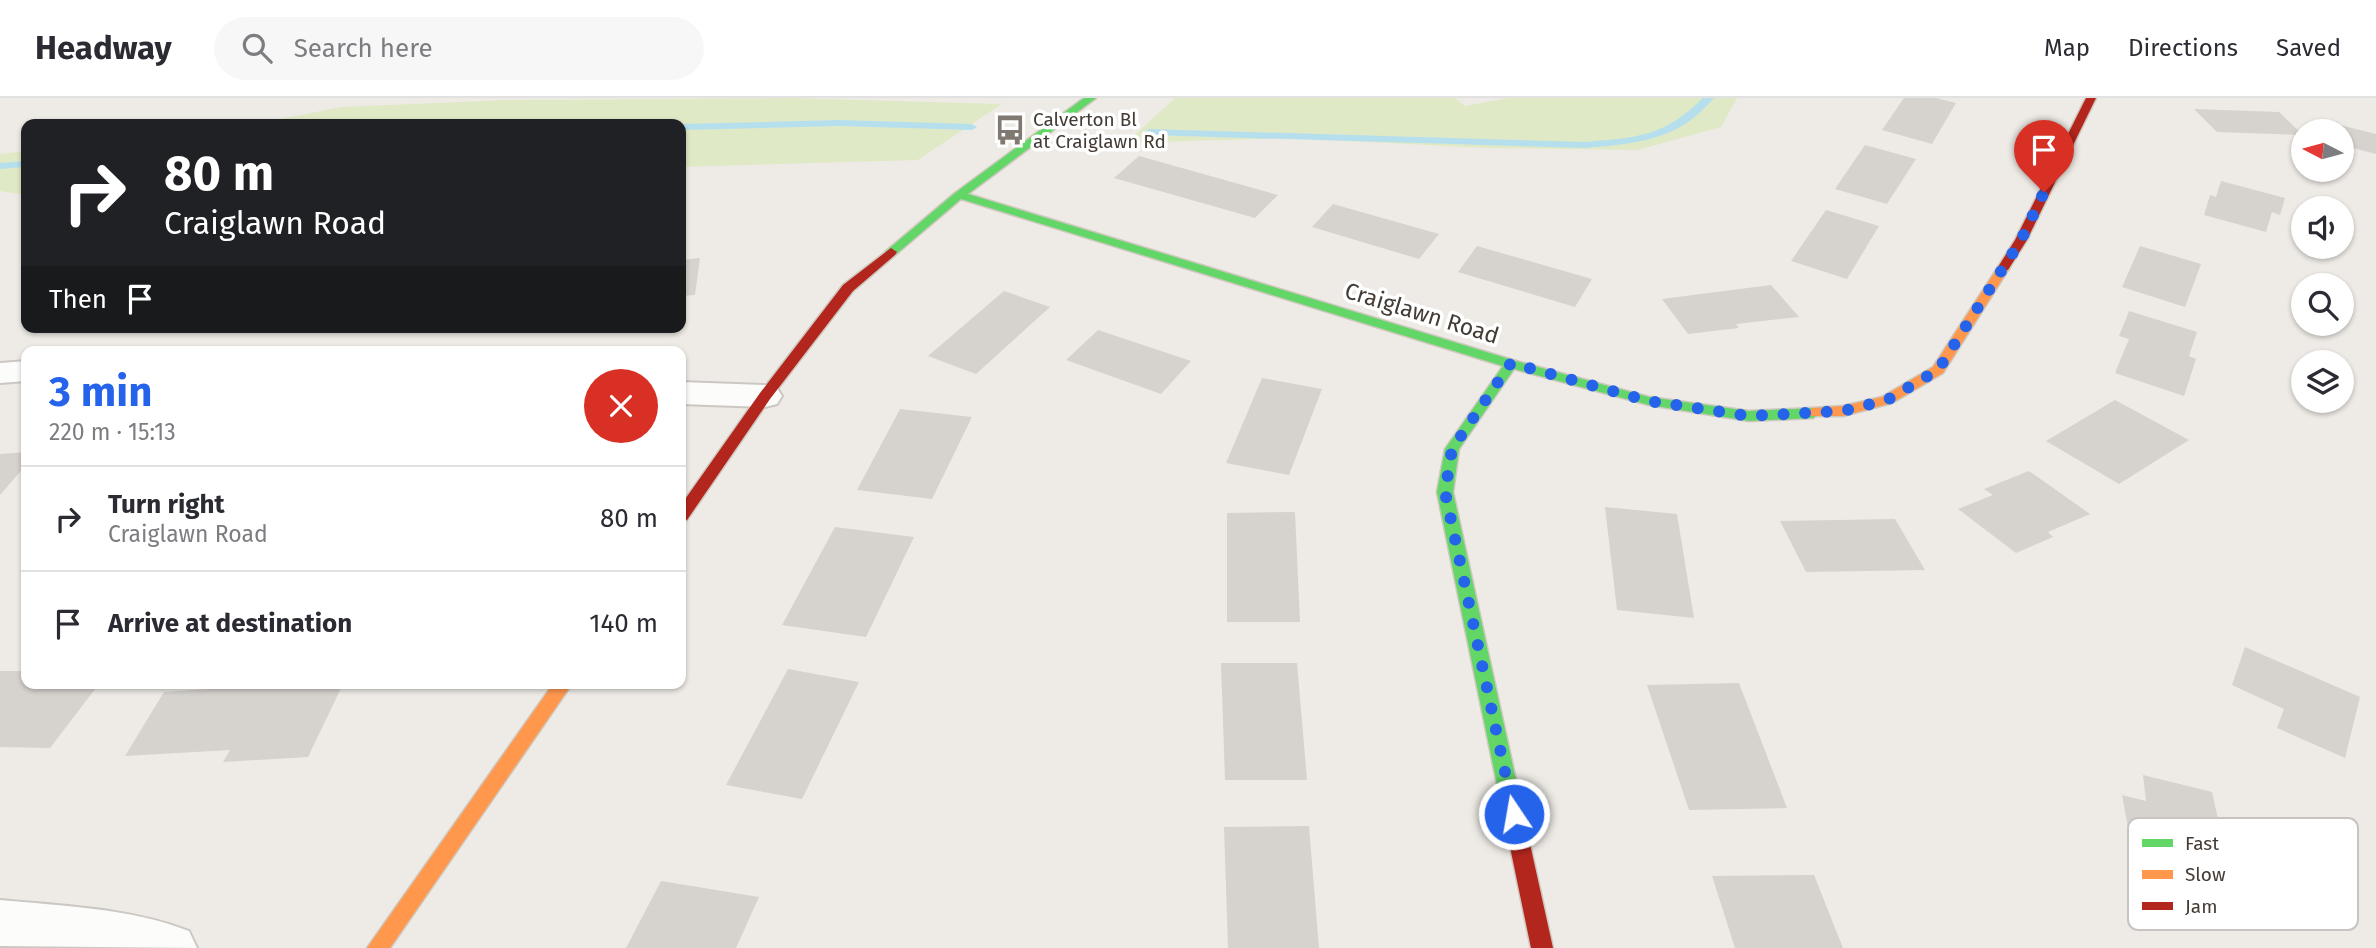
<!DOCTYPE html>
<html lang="en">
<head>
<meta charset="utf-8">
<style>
	:root { --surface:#fff; --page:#f7f7f7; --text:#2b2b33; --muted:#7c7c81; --line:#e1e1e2; --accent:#2563eb }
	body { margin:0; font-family:"Fira Sans",sans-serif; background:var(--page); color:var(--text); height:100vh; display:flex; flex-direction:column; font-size:26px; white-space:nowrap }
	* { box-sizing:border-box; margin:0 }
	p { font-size:23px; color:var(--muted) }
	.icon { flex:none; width:38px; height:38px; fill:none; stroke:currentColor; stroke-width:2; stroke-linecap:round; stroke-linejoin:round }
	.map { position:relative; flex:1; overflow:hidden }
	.details { position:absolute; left:21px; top:248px; width:665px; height:343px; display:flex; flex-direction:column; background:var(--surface); border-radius:14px; box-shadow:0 2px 5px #0004 }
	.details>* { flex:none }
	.guide { position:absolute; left:21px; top:21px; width:665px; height:214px; border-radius:14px; box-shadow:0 2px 5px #0004; background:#202124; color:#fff; overflow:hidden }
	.needle { width:46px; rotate:276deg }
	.fabs { position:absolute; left:2291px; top:21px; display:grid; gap:14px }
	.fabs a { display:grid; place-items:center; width:63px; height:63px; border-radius:50%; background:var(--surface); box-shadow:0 2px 5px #0004; font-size:35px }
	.pin { position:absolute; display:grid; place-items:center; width:60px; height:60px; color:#fff; margin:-72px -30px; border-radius:50% 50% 50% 0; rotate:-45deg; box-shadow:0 0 7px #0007 }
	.pin .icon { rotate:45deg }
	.me { position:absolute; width:77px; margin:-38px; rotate:348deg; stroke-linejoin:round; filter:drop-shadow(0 0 5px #0008) }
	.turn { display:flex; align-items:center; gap:24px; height:147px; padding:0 28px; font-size:32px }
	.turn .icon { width:91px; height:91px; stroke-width:2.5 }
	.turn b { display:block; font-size:49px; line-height:60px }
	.then { display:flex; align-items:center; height:66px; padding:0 28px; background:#0003; gap:14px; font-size:26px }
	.round { display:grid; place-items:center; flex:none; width:74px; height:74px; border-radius:37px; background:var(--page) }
	.headline { display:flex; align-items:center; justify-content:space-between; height:119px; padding:0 28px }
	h1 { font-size:42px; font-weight:700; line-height:52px; color:var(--accent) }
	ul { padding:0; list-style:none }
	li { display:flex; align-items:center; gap:21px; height:105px; padding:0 28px; border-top:2px solid var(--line) }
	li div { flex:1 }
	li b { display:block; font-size:26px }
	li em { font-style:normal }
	header { display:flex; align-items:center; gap:42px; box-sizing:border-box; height:98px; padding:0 35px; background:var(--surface); border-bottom:2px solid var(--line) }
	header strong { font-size:33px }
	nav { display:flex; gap:38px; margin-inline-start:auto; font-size:24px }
	.search { width:490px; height:63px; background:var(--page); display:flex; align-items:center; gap:18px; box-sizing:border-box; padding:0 24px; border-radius:38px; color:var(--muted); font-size:26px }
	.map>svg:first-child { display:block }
	.green { fill:#e0e9c6 }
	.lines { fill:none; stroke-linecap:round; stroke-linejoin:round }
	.stream { fill:#b6dfed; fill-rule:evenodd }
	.building { fill:#d6d2ce }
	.street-casing { stroke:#cbc7c2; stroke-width:4 }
	.fast-casing { stroke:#cfc8be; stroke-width:3 }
	.slow-casing { stroke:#cfc8be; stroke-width:3 }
	.jam-casing { stroke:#cfc8be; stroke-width:3 }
	.street { fill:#fcfcfb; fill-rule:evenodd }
	.fast { fill:#63d668; fill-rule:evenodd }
	.slow { fill:#ff974d; fill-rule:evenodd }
	.jam { fill:#b3261e; fill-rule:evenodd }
	.route { stroke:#2563eb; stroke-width:12; stroke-dasharray:0 21.6 }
	.labels { text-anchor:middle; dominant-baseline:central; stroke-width:7; stroke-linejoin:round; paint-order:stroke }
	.far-poi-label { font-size:19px; fill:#443b34; stroke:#fff; text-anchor:start }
	.street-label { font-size:23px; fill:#443b34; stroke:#fff }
	.key { fill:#fff; stroke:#c7c4c2; stroke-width:2 }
	.key-label { font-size:19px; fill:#443b34 }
</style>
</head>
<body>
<header>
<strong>Headway</strong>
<div class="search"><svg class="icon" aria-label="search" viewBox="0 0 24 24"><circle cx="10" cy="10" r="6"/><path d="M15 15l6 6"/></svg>Search here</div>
<nav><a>Map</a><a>Directions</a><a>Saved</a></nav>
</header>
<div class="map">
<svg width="2376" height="850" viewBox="0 0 2376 850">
	<rect width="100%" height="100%" fill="#eeebe6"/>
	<path class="green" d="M792,0l210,6 -84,56 -237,7v-43h-426l86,-17 166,-7z
		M1175,0h280l10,8 43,-8h229l-16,29 -83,23 -153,-2 -195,-10 -164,5z
		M26,53v44l-26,-4v-37z"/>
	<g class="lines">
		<path class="stream" d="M1703,0h11c-36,43 -76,45 -128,50l-437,-13 -5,-3 5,-3 437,13c53,-5 77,-5 117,-44z
			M839,22l133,4 5,3 -5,3 -133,-4 -158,4 -2,-6z
			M26,63v6l-26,2v-6z"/>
	</g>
	<path class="building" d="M1904,0h32l20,5 -24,41 -50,-14z
		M2194,11l85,3 24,23 -86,-3z
		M2340,27l36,9v20l-34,-9z
		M1865,47l51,14 -29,45 -52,-15z
		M1139,58l139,39 -23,23 -141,-40z
		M2221,83l64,17 -5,17 -8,-3 -6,20 -62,-17 6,-20 6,2z
		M1333,106l106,30 -20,25 -107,-32z
		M1826,112l53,16 -32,53 -56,-18z
		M1477,148l115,33 -17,28 -117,-35z
		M2140,148l61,18 -16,43 -63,-20z
		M700,160l-5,37 -14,1v-36z
		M1771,187l28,32 -63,7 3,4 -51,6 -26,-35z
		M1004,193l46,16 -74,67 -48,-18z
		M2129,213l68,21 -8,24 7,3 -12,37 -69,-23 14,-34 -10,-3z
		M1098,232l93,31 -30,33 -95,-34z
		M1262,280l60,11 -33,86 -63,-12z
		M2115,302l74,40 -70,44 -73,-43z
		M900,311l72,8 -40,82 -75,-9z
		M26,354v13l-26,30v-41z
		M2029,373l61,43 -42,18 5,5 -37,16 -58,-44 35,-14 -9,-6z
		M1605,409l72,7 17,104 -77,-8z
		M1295,414l5,110h-73v-109z
		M1895,421l30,51 -119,2 -26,-51z
		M835,429l79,10 -48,100 -84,-12z
		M2245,549l115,50 -15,61 -68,-30 7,-19 -52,-24z
		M1221,565h76l10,117h-82z
		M788,571l71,13 -57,117 -76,-14z
		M0,573h26v13h73l-49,64 -50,-1z
		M1739,585l48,125 -98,2 -42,-125z
		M289,586h54l-35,73 -85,5 7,-12 -105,6 39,-64z
		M2143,677l69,17 14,63 23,7 13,54 -115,-32 -8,-49 -10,-2 -7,-38 24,6z
		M1309,728l10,122h-91l-4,-121z
		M1814,777l29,73h-108l-23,-72z
		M661,783l98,16 -23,51h-110z"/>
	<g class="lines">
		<g class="street-casing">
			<path id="street" d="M26,263v20l-26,2v-20z
				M681,284l84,3 12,3 5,8 -5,8 -12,3 -84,-3z
				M0,802c63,6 130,8 189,31l8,17 -197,-2z"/>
		</g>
		<g class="fast-casing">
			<path id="fast" d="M1084,0h12l-128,96 548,167 133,36 100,14 64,-3 7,5 -7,5 -64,3 -100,-16 -135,-36 -55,80 -6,43 66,302 -3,6 -7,2 -7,-2 -3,-6 -62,-302 8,-43 58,-83 -542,-167 -66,56h-8l-2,-3 70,-59z"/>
		</g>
		<g class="slow-casing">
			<path id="slow" d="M2004,165l6,4 -67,106 -51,30 -49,13h-35l-2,-3 7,-5 30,-2 39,-9 51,-30 65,-100z
				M553,586h19l-182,264h-23z"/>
		</g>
		<g class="jam-casing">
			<path id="jam" d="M2086,0h10l-69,142 -19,30h-8l-2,-3 17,-27z
				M891,150l6,4 -2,3 -42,36 -83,108 -83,121 -6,1v-16l79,-112 83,-108z
				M1509,688l7,2 3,6 34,154h-22l-32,-154 3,-6z"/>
		</g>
		<use href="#street" class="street"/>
		<use href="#fast" class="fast"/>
		<use href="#slow" class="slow"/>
		<use href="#jam" class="jam"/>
	</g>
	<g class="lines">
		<path class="route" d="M1514,716l-69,-322 7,-43 59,-86 138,38 100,15 94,-5 44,-11 51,-30 83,-130 23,-48"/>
	</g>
	<defs>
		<g id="bus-bare" transform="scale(2.415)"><path d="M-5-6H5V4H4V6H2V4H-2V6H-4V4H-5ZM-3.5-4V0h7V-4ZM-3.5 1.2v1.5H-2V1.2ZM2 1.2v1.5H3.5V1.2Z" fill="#807972" stroke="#fff" stroke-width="2.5" paint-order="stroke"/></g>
	</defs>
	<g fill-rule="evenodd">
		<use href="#bus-bare" x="1010" y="32"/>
	</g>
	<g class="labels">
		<g class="far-poi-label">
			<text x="1033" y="21">Calverton Bl<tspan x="1033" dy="22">at Craiglawn Rd</tspan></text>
		</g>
		<g class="street-label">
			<text transform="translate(1422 215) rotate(17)">Craiglawn Road</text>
		</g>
	</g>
	<rect x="2128" y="720" width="230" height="112" rx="10" class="key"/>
	<rect x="2142" y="741" width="31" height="8" fill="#63d668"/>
	<rect x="2142" y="772" width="31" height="9" fill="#ff974d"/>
	<rect x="2142" y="804" width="31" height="8" fill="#b3261e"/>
	<g class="key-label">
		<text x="2185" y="752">Fast</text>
		<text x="2185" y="783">Slow</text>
		<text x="2185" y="815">Jam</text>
	</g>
</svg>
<div class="fabs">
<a><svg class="needle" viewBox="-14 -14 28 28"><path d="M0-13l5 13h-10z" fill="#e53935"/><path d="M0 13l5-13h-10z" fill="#7c7c81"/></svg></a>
<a><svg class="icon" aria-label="sound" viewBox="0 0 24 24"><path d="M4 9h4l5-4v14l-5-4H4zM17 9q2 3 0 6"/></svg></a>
<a><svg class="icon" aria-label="search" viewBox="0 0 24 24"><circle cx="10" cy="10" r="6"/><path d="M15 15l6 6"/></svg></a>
<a><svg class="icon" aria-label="layers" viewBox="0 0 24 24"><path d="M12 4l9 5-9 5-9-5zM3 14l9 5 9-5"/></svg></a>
</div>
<div class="pin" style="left:2044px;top:94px;background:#d93025"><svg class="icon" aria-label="arrive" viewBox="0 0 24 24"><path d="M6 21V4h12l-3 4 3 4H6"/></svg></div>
<svg class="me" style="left:1514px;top:716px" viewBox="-20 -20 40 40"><circle r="17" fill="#2563eb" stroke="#fff" stroke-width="3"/><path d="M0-11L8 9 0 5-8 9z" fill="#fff"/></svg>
<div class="guide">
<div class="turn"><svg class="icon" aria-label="right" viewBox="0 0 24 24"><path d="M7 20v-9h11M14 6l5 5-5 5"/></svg><div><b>80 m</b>Craiglawn Road</div></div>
<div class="then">Then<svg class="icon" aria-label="arrive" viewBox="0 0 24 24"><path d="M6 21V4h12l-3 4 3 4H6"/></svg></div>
</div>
<section class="details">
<div class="headline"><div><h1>3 min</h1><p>220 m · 15:13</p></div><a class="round" style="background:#d93025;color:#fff"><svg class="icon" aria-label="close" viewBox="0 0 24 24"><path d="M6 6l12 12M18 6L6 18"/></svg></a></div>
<ul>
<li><svg class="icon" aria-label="right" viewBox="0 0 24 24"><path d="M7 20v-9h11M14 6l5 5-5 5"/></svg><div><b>Turn right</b><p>Craiglawn Road</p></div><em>80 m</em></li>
<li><svg class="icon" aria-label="arrive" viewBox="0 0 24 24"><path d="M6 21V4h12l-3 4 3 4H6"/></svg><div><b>Arrive at destination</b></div><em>140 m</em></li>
</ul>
</section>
</div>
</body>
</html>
